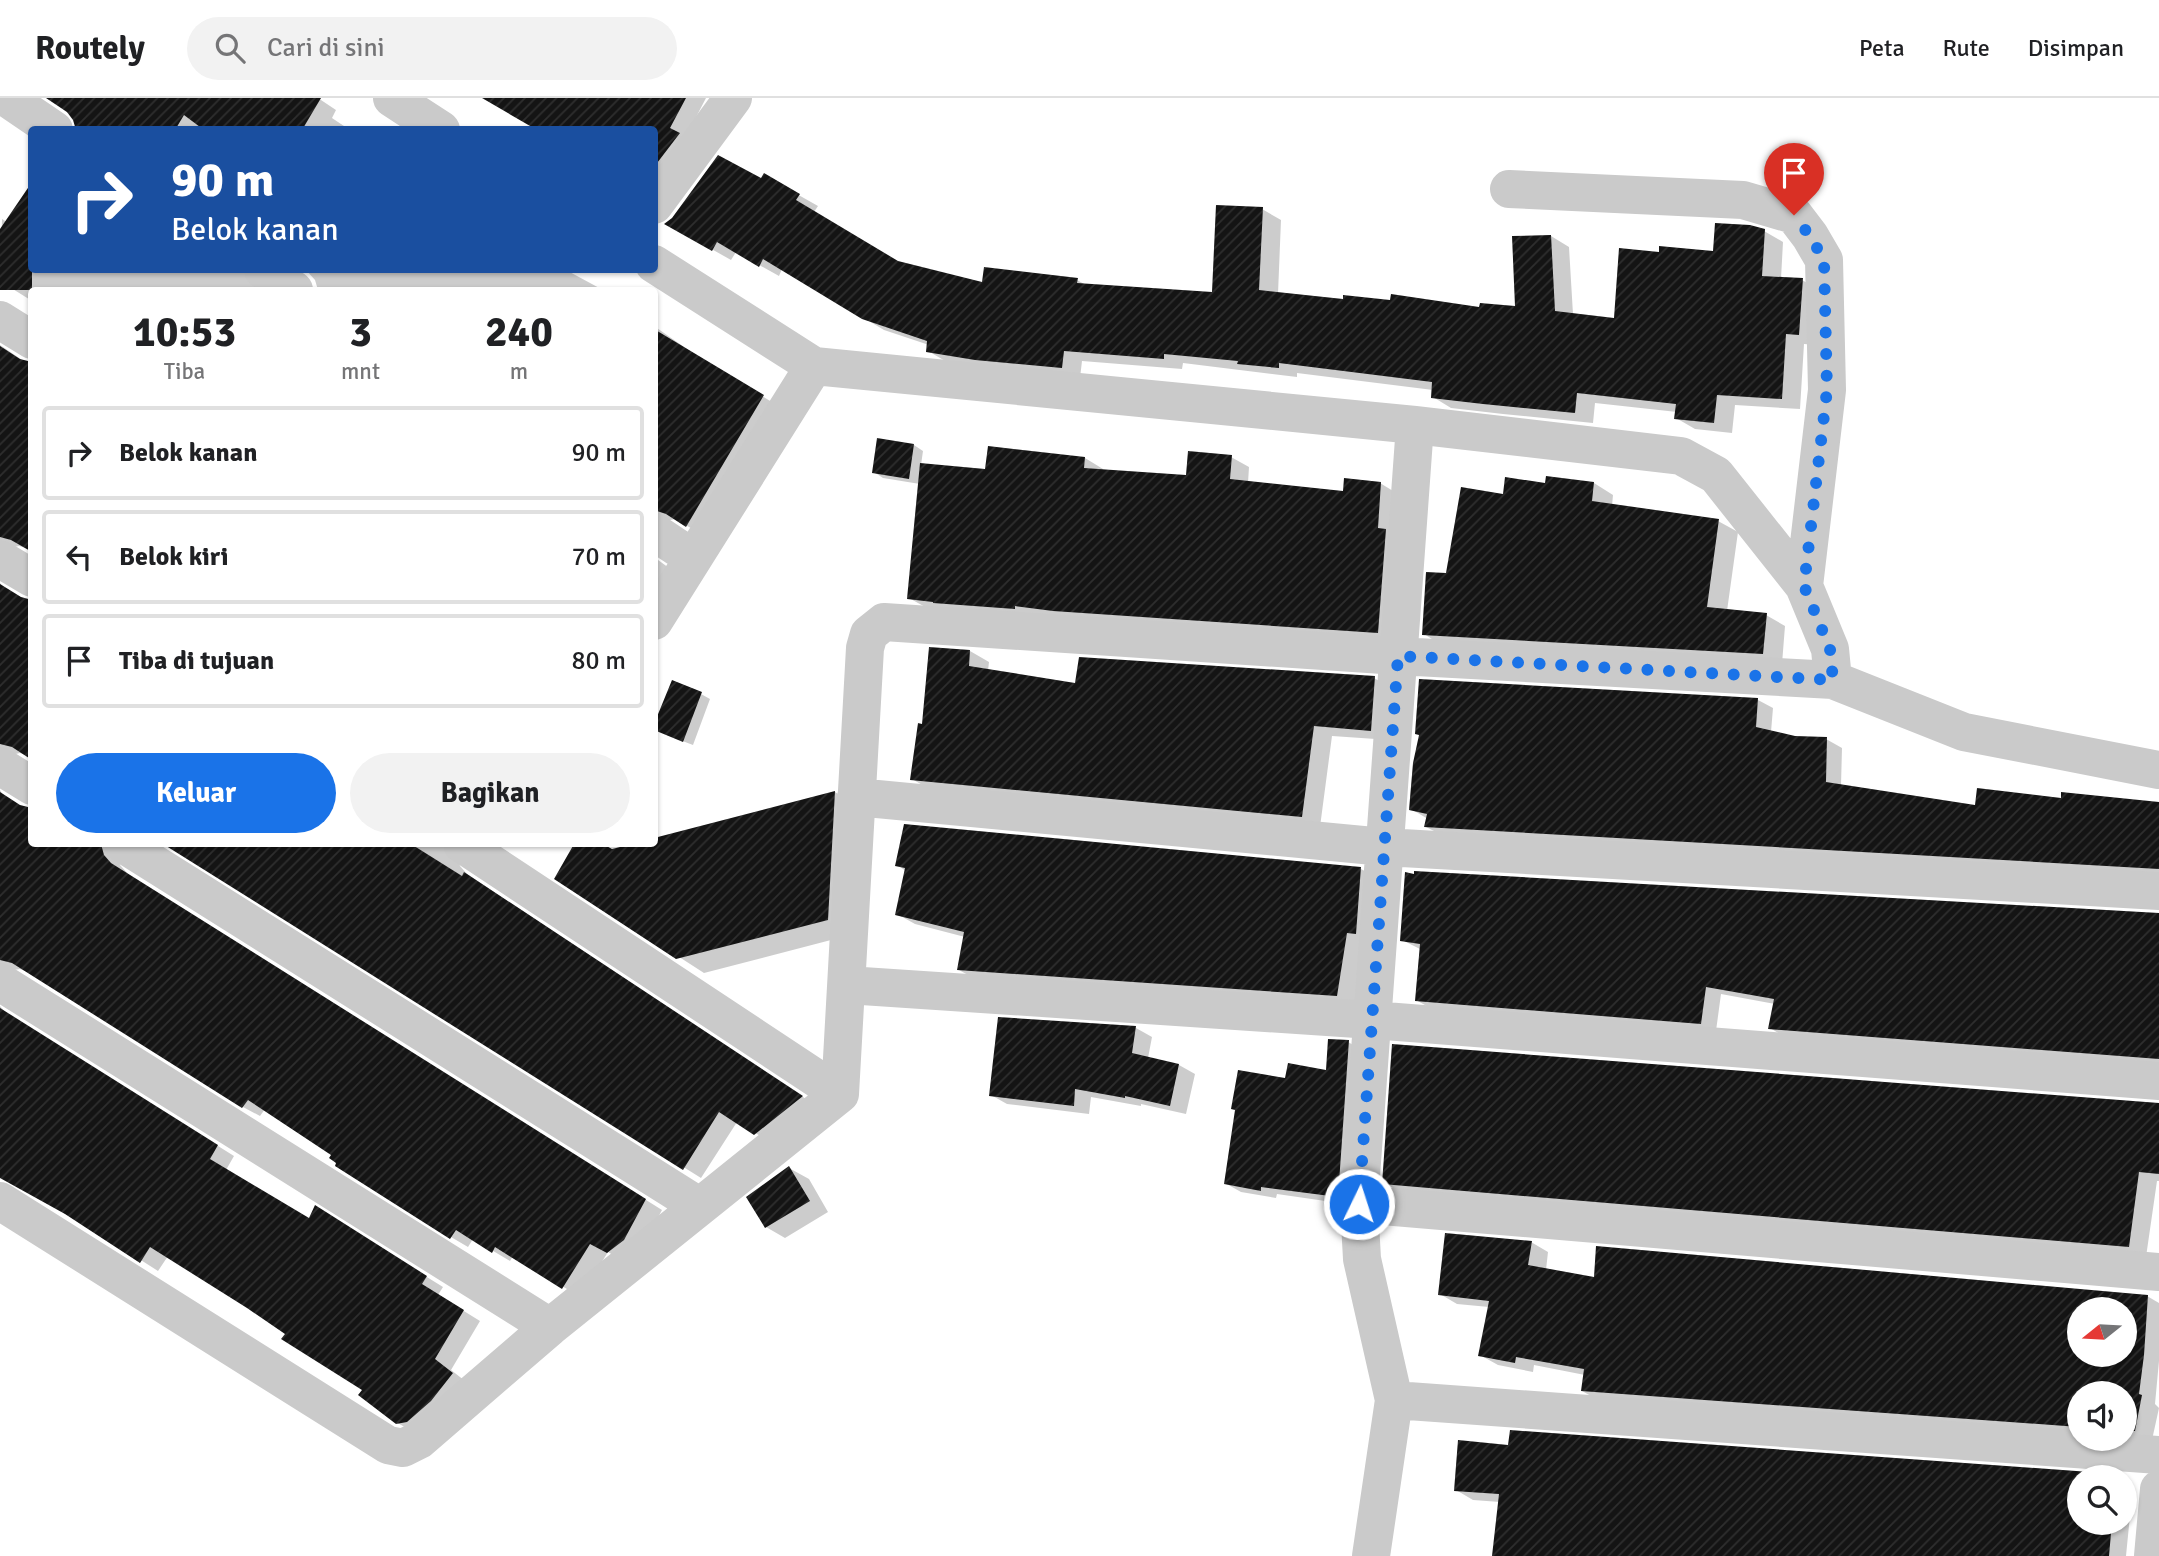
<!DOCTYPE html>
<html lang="id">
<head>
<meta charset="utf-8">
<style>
	:root { --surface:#fff; --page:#f2f2f2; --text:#202124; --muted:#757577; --line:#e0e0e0; --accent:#1a73e8 }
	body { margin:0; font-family:Signika,sans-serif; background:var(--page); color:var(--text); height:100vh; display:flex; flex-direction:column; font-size:26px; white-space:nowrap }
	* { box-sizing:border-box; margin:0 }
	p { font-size:23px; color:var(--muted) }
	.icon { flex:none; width:38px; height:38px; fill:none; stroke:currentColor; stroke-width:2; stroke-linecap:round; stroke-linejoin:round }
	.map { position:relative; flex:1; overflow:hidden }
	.sheet { position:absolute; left:28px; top:189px; width:630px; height:560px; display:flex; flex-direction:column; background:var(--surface); border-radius:7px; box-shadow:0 2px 5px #0004 }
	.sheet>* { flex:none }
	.banner { position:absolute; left:28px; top:28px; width:630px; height:147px; border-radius:7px; box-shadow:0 2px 5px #0004; background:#1a4fa0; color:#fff; overflow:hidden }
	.needle { width:46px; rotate:252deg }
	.buttons { position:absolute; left:2067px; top:1199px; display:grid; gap:14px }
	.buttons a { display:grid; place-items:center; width:70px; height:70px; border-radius:50%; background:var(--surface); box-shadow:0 2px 5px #0004; font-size:35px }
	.pin { position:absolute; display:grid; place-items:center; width:60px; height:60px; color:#fff; margin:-72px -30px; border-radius:50% 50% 50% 0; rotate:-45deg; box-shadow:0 0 7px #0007 }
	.pin .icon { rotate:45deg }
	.me { position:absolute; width:77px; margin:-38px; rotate:4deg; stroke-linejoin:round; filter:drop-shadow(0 0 5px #0008) }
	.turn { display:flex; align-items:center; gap:24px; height:147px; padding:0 28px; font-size:32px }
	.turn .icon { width:91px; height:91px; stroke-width:2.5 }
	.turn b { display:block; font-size:49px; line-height:60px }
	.eta { display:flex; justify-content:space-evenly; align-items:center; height:119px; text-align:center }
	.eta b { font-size:42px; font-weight:700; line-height:49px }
	.cta { display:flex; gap:14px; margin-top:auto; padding:14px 28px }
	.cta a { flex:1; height:80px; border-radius:42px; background:var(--accent); color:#fff; font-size:28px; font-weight:700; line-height:80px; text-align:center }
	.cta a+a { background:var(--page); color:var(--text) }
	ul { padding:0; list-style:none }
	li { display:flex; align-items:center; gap:21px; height:94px; margin:0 14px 10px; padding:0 14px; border:4px solid var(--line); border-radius:7px }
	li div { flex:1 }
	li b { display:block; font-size:26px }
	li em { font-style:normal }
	header { display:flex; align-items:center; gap:42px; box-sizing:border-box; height:98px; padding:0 35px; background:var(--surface); border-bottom:2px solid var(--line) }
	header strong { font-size:33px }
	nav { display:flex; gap:38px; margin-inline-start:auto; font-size:24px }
	.search { width:490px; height:63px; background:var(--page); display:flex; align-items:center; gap:18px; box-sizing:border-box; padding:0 24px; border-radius:38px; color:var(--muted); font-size:26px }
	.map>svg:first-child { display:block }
	.shadow { fill:#0003; fill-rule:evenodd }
	.building { fill:url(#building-hatch); fill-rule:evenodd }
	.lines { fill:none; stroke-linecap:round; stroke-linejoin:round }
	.minor { stroke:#cacaca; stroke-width:38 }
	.route { stroke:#1a73e8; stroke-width:12; stroke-dasharray:0 21.6 }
</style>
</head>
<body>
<header>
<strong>Routely</strong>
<div class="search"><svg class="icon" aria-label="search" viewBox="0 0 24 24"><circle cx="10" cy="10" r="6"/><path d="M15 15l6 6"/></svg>Cari di sini</div>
<nav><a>Peta</a><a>Rute</a><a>Disimpan</a></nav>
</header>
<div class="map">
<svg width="2159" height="1458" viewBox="0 0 2159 1458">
	<defs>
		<pattern id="building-hatch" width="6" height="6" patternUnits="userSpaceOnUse" patternTransform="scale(1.75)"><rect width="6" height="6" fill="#141414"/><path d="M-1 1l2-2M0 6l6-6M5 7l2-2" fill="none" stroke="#2e2e2e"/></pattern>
	</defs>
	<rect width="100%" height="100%" fill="#fff"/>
	<path class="shadow" d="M55,0h263l18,12 -4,8 18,12h-273l-2,-11 -22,-18z
		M488,0h218l-52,100v-68h-125l3,-5z
		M765,78l53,30 -4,6 84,51 86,21 93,-4 9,5 127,9 49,-85 19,11 -3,74 66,7 137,8 36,-1 34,-72 18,11 4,67 42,5 45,-65 55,-1 49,-22 19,11 -2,37 21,1 19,11 -4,54 -13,-1 -4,65 -65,-4 -3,28 -37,-4 -19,-11 1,-6 -82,-9 -2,20 -90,-9 -52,-6 -18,-11v-7l-136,-17v4l-114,-14 -1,6 -100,-8 -2,17 -133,-16 -19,-11 1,-6 -45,-15 -102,-61 -3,7 -43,-24 -5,8 -55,-31 86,-48z
		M2,121l5,3 25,48h229l-1,20h-214l-4,-2 -1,2h-9v11l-32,-20z
		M306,172h260l37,20h-285l-3,-10z
		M654,228l43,30 83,51 -77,128 -28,-16 -14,3 -7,6z
		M0,247l25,17 4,187 -10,-3 -13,3 -6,7z
		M914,347l9,6 -2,14 65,6 99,-13 18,11 -1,2 86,6 43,-20 18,10 -1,16 96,10 36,-10 18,11 -2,148 -469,-34 -18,-10 11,-114 -37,-6 -9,-6z
		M1594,385l19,12 -1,11 106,15 20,11 -11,79 39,4 19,11 -3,38 -339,-18 -19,-12 24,-59 56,-79 43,-11z
		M654,459l26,19 -26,40z
		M0,485l6,7 22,166 -8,-3 -13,3 -7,6z
		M970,553l19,11 -1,9 88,14 298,-7 19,11 -3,51 -58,-4 -12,91 -389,-37 -19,-11 11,-53z
		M1420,583l338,19 15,8 -2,24 24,6 31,1 16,9 -1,38 136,21 85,-7 97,4v72l-717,-41 -16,-8 2,-8 -17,-10 9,-74z
		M701,596l9,5 -17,46 -29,-11z
		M0,692l32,54h89l-3,9 2,12 9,10 533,335 -21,39 -16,13 -17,-10 -28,45 -67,-41 -3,5 -37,-22 -5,8 -17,-10 -117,-83 -69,-45 -5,7 -17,-9 -215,-135 -8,-3 -12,2 -8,8z
		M835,694l26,16 -7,126 -150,39 -147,-95 19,-34h23l13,6 26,-6h16z
		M167,746h293l-3,10 3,12 7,8 351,233 -46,36 -35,-21 -36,56z
		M897,767l464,4 18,10 -24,126 -378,-25 -18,-10 6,-33 -50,-13 -18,-10 9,-43z
		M2159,816v152l-374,-29 -15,-9 5,-24 -54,-10 -5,37 -284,-22 -16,-9 6,-50 -20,-10z
		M0,908l6,7 228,143 -8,14 84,50 22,-2 111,69 -5,8 42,26 -29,49 18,14 -61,45 -19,-11 -24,-29 -78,-56 -119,-77 -10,15 -158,-101z
		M1000,921l136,9 16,9 -4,21 31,7 16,9 -9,40 -45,-10v2l-50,-9 -2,17 -82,-10 -16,-9z
		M1348,944l16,9 -11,154 -76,-11 -1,4 -35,-6 -16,-9 61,-103 41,-8z
		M2159,1006v77h-2l-11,76 -744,-64 -18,-10z
		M789,1070l20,11 19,33 -43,26 -19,-11z
		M1531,1144l17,10 -2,18 49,9 3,-31 549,48 12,7v58l-4,43 4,4 -7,32 -28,-2v-45h-45v42l-479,-34 -18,-10 3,-16 -51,-10 -1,7 -35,-7 -18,-10 9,-48 -32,-3 -17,-10zM2079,1211h45v45h-45z
		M1509,1349l608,29 2,1h-40v45h45v-42l9,5 -7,71h-606l-20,-54 -27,-2 -17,-10z"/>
	<path class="building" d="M46,0h275l-19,32h-98l-20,-15 -9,15h-99l-3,-10 -6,-8z
		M482,0h204l-16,30 10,5 -26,34v-37h-117z
		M718,57l43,23 3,-5 36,21 -4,6 102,61 84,21 2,-15 94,11 -1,5 135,9 4,-87 47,2 -4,83 84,9v-4l47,5 1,-6 88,13 1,-4 35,3 -3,-70 39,-1 4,76 59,7 5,-70 40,4v-6l54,5 2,-28 35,2 15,4 -3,47 41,2 -4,57 -13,-1 -4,65 -65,-4 -3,28 -40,-4 2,-15 -99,-11 -2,20 -92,-9 -52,-6 1,-16 -153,-19v5l-42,-4 1,-3 -74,-7v5l-100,-8 -2,17 -87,-8 -49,-8 1,-11 -65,-22 -99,-60 -4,8 -42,-25 -5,9 -48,-27 8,-6z
		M32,84v108h-32v-61z
		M654,231l110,66 -78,132 -20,-13 -12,-4z
		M0,248l20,13 12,3v190l-21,-12 -11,-3z
		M877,340l37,6 -5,35 -37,-6z
		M988,348l97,11 -1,11 102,7 2,-24 44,4 -2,24 113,12 1,-13 37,4 -3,46 8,1 -8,104 -325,-22 -38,-5v3l-82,-6v-1l-26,-3 13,-136 65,6z
		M1546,378l48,6 -2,19 127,18 -12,88 60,6 -4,41 -341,-19 4,-63 20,1 15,-86 42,7 2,-17 40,6z
		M0,486l21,13 11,3v160l-20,-13 -12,-3z
		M929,549l41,3 -1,16 106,17 4,-26 296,19 -4,55 -57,-5 -12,91 -392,-37 8,-57 4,1z
		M1419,581l339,19 -2,29 39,9 32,1 -1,45 149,23 2,-17 84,10v-6l98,10v67l-735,-42 3,-13 -18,-4 4,-47 6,-28 -4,-1z
		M672,582l30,12 -19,50 -29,-12v-6z
		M835,693l-7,129 -152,39 -122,-80 20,-35h29l9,5 20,-5h22v-6z
		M0,694l20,13 12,3v36h69l3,11 7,8 535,336 -22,41 -17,13 -17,-9 -28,45 -67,-42 -3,6 -36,-23 -6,9 -115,-73 1,-3 -7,-5 2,-3 -83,-55 -6,8 -230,-145 -12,-3z
		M904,726l457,43 -5,67 -9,-1 -10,63 -380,-26 7,-38 -69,-17 10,-47 -10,-2z
		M163,746h248l51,32 2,-4 339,224 -49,39 -35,-23 -36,58z
		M1414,773l745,42v146l-391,-30 6,-30 -68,-12 -5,37 -286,-23 5,-57 -20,-3 5,-69 9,2z
		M0,910l218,137 -8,14 99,59 6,-13 112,71 -5,8 42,26 -29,49 18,14 -22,28 -24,21 -11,2 -38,-29 4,-5 -81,-51 4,-5 -38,-26 -97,-61 -10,16 -75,-49 -65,-36z
		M998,919l138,9 -4,27 47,11 -9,42 -45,-10v2l-50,-9 -1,17 -85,-10z
		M1328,941l21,1 -11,157 -77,-10v4l-37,-7 11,-74 -4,-1 7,-39 47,8 3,-15 38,7z
		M1392,946l767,59v71l-20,-2 -10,75 -747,-63z
		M789,1068l21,35 -45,27 -19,-31z
		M1445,1135l87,8 -4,24 66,12 2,-31 552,49 -4,60 -5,39 3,1 -7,36h-11v-38h-45v34l-498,-36 3,-22 -68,-12 -1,6 -37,-7 11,-55 -51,-6zM2079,1211h45v45h-45z
		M1510,1332l607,44v3h-38v45h33l-3,34h-617l7,-62 -45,-3 4,-51 50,5z"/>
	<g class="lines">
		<path class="minor" d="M7,0l47,32
			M392,0l49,32
			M1509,91l234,11 51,15 16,21 14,24 3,130 -23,196
			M654,107l79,-107
			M654,166l160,102 601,59 266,31 35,19 88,111 26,63 3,31 131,52 195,38
			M263,172l31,20
			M0,222l32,20
			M654,434l39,26
			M0,461l32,19
			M654,523l160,-255
			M0,668l32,20
			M856,699l528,50 775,44
			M123,746l576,362
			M462,746l378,250
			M0,884l550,345
			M847,887l525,35 787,61
			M0,1103l388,244 15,3 16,-8 131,-113 290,-233 25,-446 4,-14 15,-12 514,34 435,24
			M1359,1106l800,68
			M1394,1302l765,55
			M1371,1458l23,-156 -32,-141 -3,-55 56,-779
			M2153,1458l6,-67"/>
	</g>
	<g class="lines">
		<path class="route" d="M1359,1106l39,-548 435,24 -3,-31 -26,-63 23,-196 -3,-130 -14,-24 -16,-21"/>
	</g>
</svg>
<div class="buttons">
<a><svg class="needle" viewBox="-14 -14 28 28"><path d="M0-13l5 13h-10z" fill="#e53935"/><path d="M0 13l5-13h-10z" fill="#757577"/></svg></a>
<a><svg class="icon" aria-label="sound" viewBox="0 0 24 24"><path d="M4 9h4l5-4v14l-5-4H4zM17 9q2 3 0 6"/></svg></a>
<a><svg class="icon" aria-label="search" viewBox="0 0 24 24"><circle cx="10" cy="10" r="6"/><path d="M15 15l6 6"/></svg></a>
</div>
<div class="pin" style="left:1794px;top:117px;background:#d93025"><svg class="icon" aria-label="arrive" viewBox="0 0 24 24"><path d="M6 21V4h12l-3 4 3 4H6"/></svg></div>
<svg class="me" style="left:1359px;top:1106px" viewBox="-20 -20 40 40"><circle r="17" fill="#1a73e8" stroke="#fff" stroke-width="3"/><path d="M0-11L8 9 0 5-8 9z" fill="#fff"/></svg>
<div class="banner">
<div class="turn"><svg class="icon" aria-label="right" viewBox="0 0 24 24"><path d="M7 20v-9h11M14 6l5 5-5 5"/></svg><div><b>90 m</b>Belok kanan</div></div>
</div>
<section class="sheet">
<div class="eta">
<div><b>10:53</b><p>Tiba</p></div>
<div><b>3</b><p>mnt</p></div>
<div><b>240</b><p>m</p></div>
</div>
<ul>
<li><svg class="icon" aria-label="right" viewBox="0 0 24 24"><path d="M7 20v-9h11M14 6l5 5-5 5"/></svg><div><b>Belok kanan</b></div><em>90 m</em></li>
<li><svg class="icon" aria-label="left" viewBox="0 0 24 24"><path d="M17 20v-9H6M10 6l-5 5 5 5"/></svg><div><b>Belok kiri</b></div><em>70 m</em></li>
<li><svg class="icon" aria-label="arrive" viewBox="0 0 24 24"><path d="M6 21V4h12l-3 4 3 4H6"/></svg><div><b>Tiba di tujuan</b></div><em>80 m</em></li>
</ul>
<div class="cta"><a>Keluar</a><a>Bagikan</a></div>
</section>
</div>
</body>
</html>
